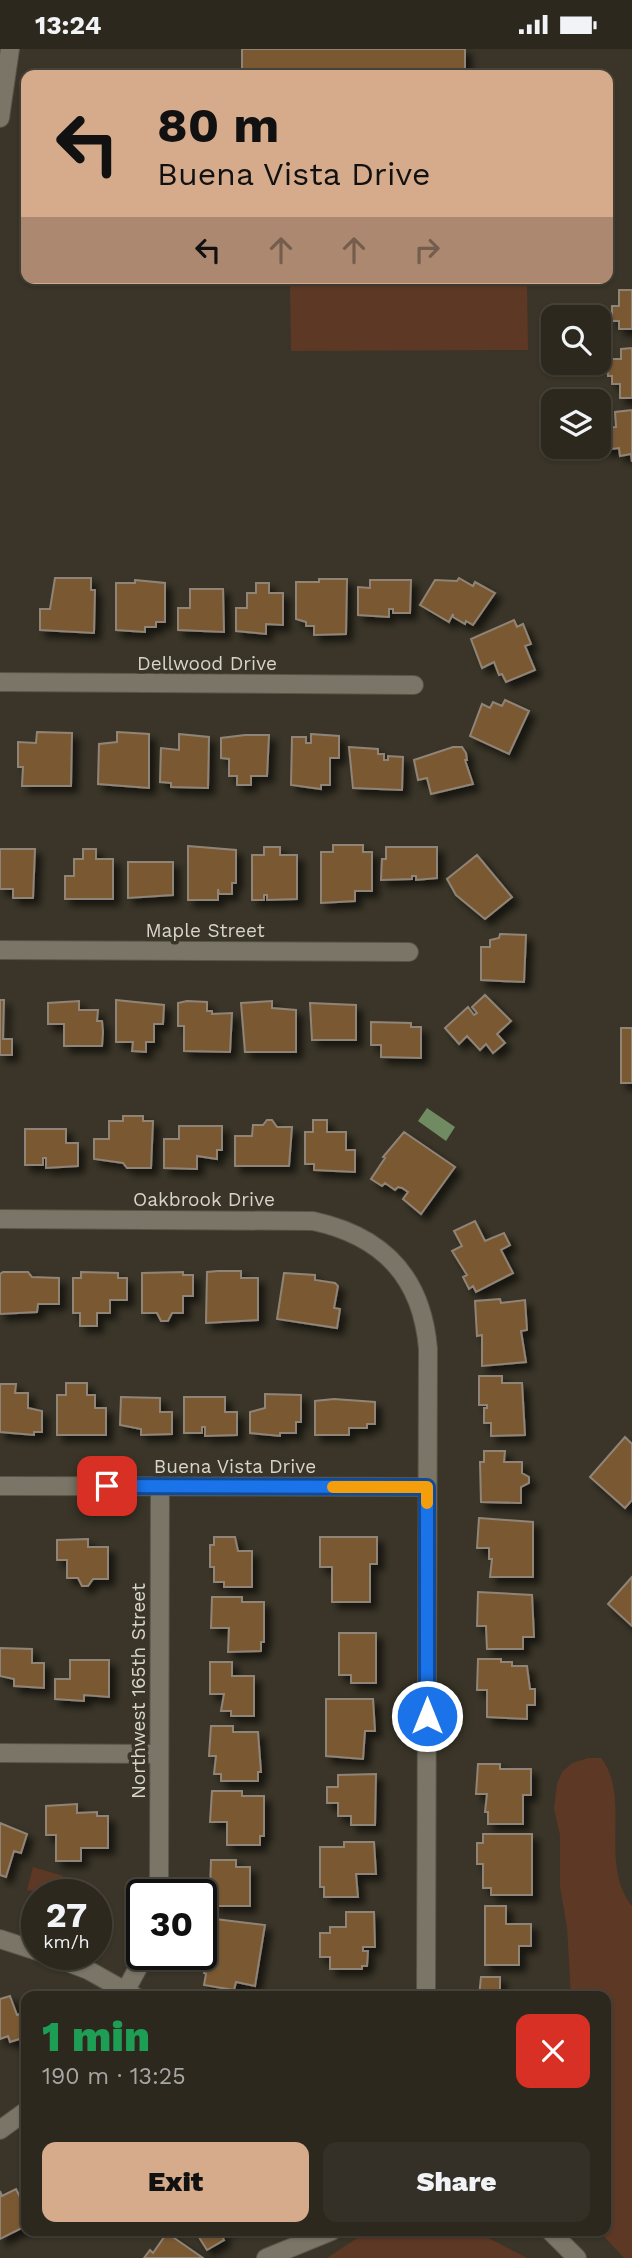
<!DOCTYPE html>
<html lang="en">
<head>
<meta charset="utf-8">
<style>
	:root { --surface:#2c281e; --page:#343027; --text:#f1f3f6; --muted:#a6a6a4; --line:#48443c; --accent:#d6ab8b }
	body { margin:0; font-family:"Work Sans",sans-serif; background:var(--page); color:var(--text); height:100vh; display:flex; flex-direction:column; font-size:26px; white-space:nowrap }
	* { box-sizing:border-box; margin:0 }
	p { font-size:23px; color:var(--muted) }
	.icon { flex:none; width:38px; height:38px; fill:none; stroke:currentColor; stroke-width:2; stroke-linecap:round; stroke-linejoin:round }
	.map { position:relative; flex:1; overflow:hidden }
	.panel { position:absolute; left:21px; top:1942px; width:590px; height:245px; display:flex; flex-direction:column; background:var(--surface); border-radius:14px; box-shadow:0 2px 5px #0004,0 0 0 2px var(--line) }
	.panel>* { flex:none }
	.guide { position:absolute; left:21px; top:21px; width:592px; height:214px; border-radius:14px; box-shadow:0 2px 5px #0004,0 0 0 2px var(--line); background:#d6ab8b; color:#111; overflow:hidden }
	.tools { position:absolute; left:541px; top:256px; display:grid; gap:14px }
	.tools a { display:grid; place-items:center; width:70px; height:70px; border-radius:14px; background:var(--surface); box-shadow:0 2px 5px #0004,0 0 0 2px var(--line); font-size:35px }
	.speed { position:absolute; left:21px; top:1830px; display:flex; gap:14px; font-size:35px; font-weight:700; text-align:center }
	.speed>* { display:grid; place-content:center; width:91px; height:91px; border-radius:50%; background:var(--surface); box-shadow:0 2px 5px #0004,0 0 0 2px var(--line); line-height:1 }
	.speed small { font-size:18px; font-weight:400 }
	.speed .limit { border:4px solid #111; border-radius:10px; background:#fff; color:#111 }
	.pin { position:absolute; display:grid; place-items:center; width:60px; height:60px; color:#fff; margin:-30px; border-radius:14px; box-shadow:0 4px 10px #0006 }
	.me { position:absolute; width:77px; margin:-38px; rotate:0deg; stroke-linejoin:round; filter:drop-shadow(0 0 5px #0008) }
	.turn { display:flex; align-items:center; gap:24px; height:147px; padding:0 21px; font-size:32px }
	.turn .icon { width:91px; height:91px; stroke-width:2.5 }
	.turn b { display:block; font-size:49px; line-height:60px }
	.lanes { display:flex; align-items:center; height:66px; padding:0 21px; background:#0003; justify-content:center; gap:35px; direction:ltr }
	.lanes .off { opacity:.35 }
	.round { display:grid; place-items:center; flex:none; width:74px; height:74px; border-radius:14px; background:var(--page) }
	.overview { display:flex; align-items:center; justify-content:space-between; height:119px; padding:0 21px }
	h1 { font-size:42px; font-weight:800; line-height:52px; color:#1e9e55 }
	.primary-button { display:flex; gap:14px; margin-top:auto; padding:14px 21px }
	.primary-button a { flex:1; height:80px; border-radius:14px; background:var(--accent); color:#111; font-size:28px; font-weight:800; line-height:80px; text-align:center }
	.primary-button a+a { background:var(--page); color:var(--text) }
	.status { display:flex; justify-content:space-between; align-items:center; height:49px; padding:0 35px; background:var(--surface); direction:ltr }
	.status svg { height:19px; fill:currentColor }
	.map>svg:first-child { display:block }
	.green { fill:#5d3825 }
	.water { fill:#708b61 }
	.building { fill:#795832; stroke:#908477; stroke-width:2; filter:url(#shadow) }
	.lines { fill:none; stroke-linecap:round; stroke-linejoin:round }
	.minor-casing { stroke:#575448; stroke-width:20 }
	.minor { stroke:#7a7566; stroke-width:18 }
	.route-casing { stroke:#114b97; stroke-width:18 }
	.route { stroke:#1a73e8; stroke-width:12 }
	.slow { stroke:#f59e0b; stroke-width:12 }
	.labels { text-anchor:middle; dominant-baseline:central; stroke-width:7; stroke-linejoin:round; paint-order:stroke }
	.street-label { font-size:19px; fill:#d6d4cb; stroke:#3a3528 }
</style>
</head>
<body>
<div class="status"><b>13:24</b><svg viewBox="0 0 49 12"><path d="M0 12V9h3v3zM5 12V6h3v6zM10 12V3h3v9zM15 12V0h3v12zM26 1h20v11H26zM47 4h2v5h-2z"/></svg></div>
<div class="map">
<svg width="632" height="2209" viewBox="0 0 632 2209">
	<defs>
		<filter id="shadow"><feDropShadow dx="6" dy="6" stdDeviation="3.5" flood-color="#0009"/></filter>
	</defs>
	<rect width="100%" height="100%" fill="#3a3528"/>
	<path class="green" d="M527,233l1,68 -237,1 -1,-68z
		M588,1709h13c31,39 -3,105 31,148v352h-8l-25,-27h7v-234h-35l-4,-70 -7,-40v-52l-6,-26 3,-25 5,-12 10,-9z
		M33,1818l30,9 -5,19 -31,-5z
		M368,2182h107l52,27h-200z"/>
	<path class="water" d="M427,1059l28,19 -9,14 -28,-20z"/>
	<path class="building" d="M242,0h223v26h-223z
		M619,241h13v39h-13v-8h-7v-15h7z
		M632,299v50h-12v-14h-8v-8h-4l-1,-17h14v-10z
		M632,361v52l-1,-8 -11,2 -1,-8 -15,2 -3,-22 15,-1 -1,-15z
		M55,529h36v12h4l-1,43 -54,-3v-21h10z
		M459,529l14,8 2,-4 20,11 -22,32 -7,-4 -1,3 -12,-7v-3l-4,8 -29,-17 15,-25 22,1z
		M319,530h28l-1,55 -32,1v-9h-8v-4l-10,-3v-37h23z
		M135,531l30,3v39h-9v5h-11v5l-29,-2v-47h19z
		M370,531h41l-1,33h-17v-4h-4v8l-31,-2v-28l12,1z
		M256,534h13v10h14v32l-17,-1v10l-30,-3v-23h11v-15h9z
		M190,540h33l1,43 -46,-2v-22h12z
		M514,571l3,7 6,-3 8,20 -6,2 10,24 -29,12 -4,-8 -3,1 -5,-13 -12,6 -11,-29z
		M505,651l24,11 -20,43 -39,-18 12,-32 8,4 3,-6 9,4z
		M37,683l35,1 -1,53h-49l1,-19h-5v-25l18,1z
		M117,683l32,2v54l-51,-4 1,-40 18,-2z
		M179,685l30,3 -1,51 -37,-1v-4l-11,-1 1,-34 18,2z
		M311,685l28,2v22h-9v27h-9v4l-30,-4 1,-48h14v6h5z
		M245,686h24l-2,41h-16v9h-14v-9h-8v-17l-8,-1v-20z
		M349,698l29,2v5h6v6h4v-4l15,1 -1,33 -49,-2z
		M453,698h9l4,6 1,7h-2l8,24 -42,10 -4,-16 -9,2 -4,-20z
		M333,796h30v7h9v39h-17v10l-34,2v-51h12z
		M188,797l48,4v33h-4v11h-13l-1,-5v11h-30z
		M264,798h16v8h17v44l-30,1v-5h-3v5h-12v-45h12z
		M386,798h51v31l-21,2v-4h-4v3l-31,1 1,-21h4z
		M0,800h35l-2,49h-20v-9h-13z
		M83,800h13v10h17v40h-48v-23h9v-17h9z
		M477,806l35,42 -27,22 -29,-24 -9,-16z
		M128,813h45v33l-45,3z
		M500,885l26,1 -2,47 -43,-2v-33h9v-7l9,-2z
		M485,946l26,26 -14,13 8,9 -12,10 -7,-9 -6,6 -13,-14 -8,8 -14,-16 23,-21 6,8 3,-2 -5,-6z
		M0,951h4l-1,39h9v16h-12z
		M116,951l48,5 -1,19h-9v18h-8v10l-14,-1 1,-9h-17z
		M79,952v9h19l-1,11h5l1,11 -1,14h-38v-22h-16v-21z
		M187,952l20,1v9h5v3l20,-1 -2,39 -46,-1v-25h-6v-23z
		M272,952v7l24,2v42h-51l-4,-49z
		M310,954l46,2v35h-44z
		M371,973l40,1v4h10v31l-40,-1v-12h-10z
		M621,979h11v55h-11z
		M123,1067h20v5h10l-2,47h-24l-4,-5 -29,-4v-20h15v-18h14z
		M267,1071h5l5,7h15l-3,39h-54v-30h17l1,-11h10z
		M313,1071h14v12h19v18h9v22l-41,-2v-6h-9v-32h8z
		M179,1077h43v24h-5v9l-20,-3v13l-33,-1v-29h15z
		M25,1080h41v14h12v23l-32,2v-10h-3v7h-18z
		M404,1083l51,35 -34,47 -18,-15 5,-7 -6,-4 -4,-1 -3,3 -10,-7 -3,3 -11,-7 14,-21 -2,-1z
		M475,1172l10,20 19,-8 6,12 -9,5 12,23 -37,19 -3,-6 -4,3 -6,-12 4,-2 -15,-24 10,-5 -8,-15z
		M218,1222h23v7h17v42l-52,3 1,-51z
		M3,1223h25l4,5 27,1v26h-21l-1,8 -37,2v-40z
		M81,1223l37,1v5h9v22h-17v13h-13v13h-17v-13h-7v-35h8z
		M183,1223v3h10v21h-10v17h-11l-4,8h-7l-4,-8h-15v-40z
		M284,1224l31,2v5l20,3 3,3 -4,22 6,1 -3,19 -60,-9z
		M500,1250l1,4 24,-3 2,30 -6,1 5,31 -44,4v-31l-5,1 -2,-35z
		M479,1327h23v7h20l3,52 -34,1v-13h-7v-15h3v-3h-8z
		M66,1334h21v12h8v13h11v27h-49v-40h9z
		M0,1335h16l-1,9h13v15l14,3v21h-8v3l-34,-3z
		M265,1345l36,1v27h-5v11h-16v3l-30,-3v-21l15,-4z
		M121,1348l39,1v14h12v22l-31,1v-6l-21,-4z
		M184,1348h41v15h12v23l-32,1v-9h-3v6h-18z
		M334,1350l41,3v22h-8v4h-18v7h-34v-34z
		M625,1388l7,7v56l-7,8 -35,-31z
		M484,1402h21l-1,11h18v11l7,4v6l-8,4v16l-40,-1 -1,-40h4z
		M479,1469l54,4v55h-43l2,-18h-3v-11h-12z
		M214,1488h21l3,14h14v36h-28v-5h-10v-15h-4v-22h4z
		M320,1488h57v27h-7v38h-38v-35h-12z
		M88,1490v8h20v32h-15l-5,7h-6l-4,-8h-11v-18h-10v-20z
		M632,1528v49l-24,-22z
		M478,1543l54,3 2,42h-11v12h-36l-1,-23h-9z
		M212,1548h30v5h22v40h-3v9l-33,1 1,-24h-18z
		M339,1584h37v50h-25v-8h-12z
		M0,1599l32,1v14h12v25l-30,-2v-7l-14,-3z
		M478,1610h23v3h11v4h15l3,23h5v16h-8v14l-40,-2v-27h-10z
		M70,1611h39v37l-25,-2v6l-29,-2v-20h15z
		M210,1613h22v14h22v40h-23v-5h-10l3,-17h-14z
		M326,1650h47l2,32h-10l-2,28 -37,-3z
		M211,1677h22v6h25l3,40h-3v9h-37v-7h-7l2,-18h-7z
		M478,1715h22v5h31v26h-8v29h-35v-12h-3l2,-18h-11z
		M376,1725l-1,51h-24v-9h-13v-13h-11v-16h11v-12z
		M212,1742h30v5h22v40h-4v9h-33v-23h-17z
		M77,1755v9l20,-1v4h11v32h-27v13h-25v-26h-10v-29z
		M0,1774l27,11 -6,19 -7,-2 -8,26 -6,-2z
		M483,1785h49v61h-41v-7h-8v-24h-6v-21h6z
		M344,1793h30l2,32h-20l2,23h-34v-10h-4v-40h24z
		M211,1811h25v7h14v39h-36l-1,-17h-3z
		M485,1857h21v18h25v22h-12v19h-34z
		M346,1863h28l1,35h-12v4h5l-1,15h-5v3h-32v-12h-10v-24h10v-6h16z
		M215,1870l50,6 -10,61 -19,-4 -2,8 -30,-5 2,-11 -2,-1z
		M481,1928h19v17l14,3h-35z
		M10,1947l7,19 9,-3v25l-16,5 -2,-6 -8,3v-40z
		M16,2140l10,20v17l-26,13v-48l2,5z
		M195,2182h32l-6,3 3,6 -17,10z
		M167,2184l36,25h-59l6,-8 3,3z"/>
	<g class="lines">
		<g class="minor-casing">
			<path id="minor" d="M0,69l10,-69
				M0,633l414,3
				M0,901l409,2
				M0,1170l313,2c70,15 109,56 115,128l-2,648
				M0,1437l427,1
				M0,1704l159,1
				M159,1846l1,-408
				M0,1890l37,12
				M49,1906l39,15 48,27
				M122,1948l23,-42
				M0,2081l26,-19
				M550,2182l27,27
				M266,2209l66,-27"/>
		</g>
		<use href="#minor" class="minor"/>
	</g>
	<g class="lines">
		<g class="route-casing">
			<path id="route" d="M107,1437l320,1v229"/>
		</g>
		<use href="#route" class="route"/>
		<path class="slow" d="M333,1438h94v16"/>
	</g>
	<g class="labels">
		<g class="street-label">
			<text x="207" y="614">Dellwood Drive</text>
			<text x="205" y="881">Maple Street</text>
			<text x="204" y="1150">Oakbrook Drive</text>
			<text x="235" y="1417">Buena Vista Drive</text>
			<text transform="translate(138 1642) rotate(-90)">Northwest 165th Street</text>
		</g>
	</g>
</svg>
<div class="tools">
<a><svg class="icon" aria-label="search" viewBox="0 0 24 24"><circle cx="10" cy="10" r="6"/><path d="M15 15l6 6"/></svg></a>
<a><svg class="icon" aria-label="layers" viewBox="0 0 24 24"><path d="M12 4l9 5-9 5-9-5zM3 14l9 5 9-5"/></svg></a>
</div>
<div class="speed"><div>27<small>km/h</small></div><div class="limit">30</div></div>
<div class="pin" style="left:107px;top:1437px;background:#d93025"><svg class="icon" aria-label="arrive" viewBox="0 0 24 24"><path d="M6 21V4h12l-3 4 3 4H6"/></svg></div>
<svg class="me" style="left:427px;top:1667px" viewBox="-20 -20 40 40"><circle r="17" fill="#1a73e8" stroke="#fff" stroke-width="3"/><path d="M0-11L8 9 0 5-8 9z" fill="#fff"/></svg>
<div class="guide">
<div class="turn"><svg class="icon" aria-label="left" viewBox="0 0 24 24"><path d="M17 20v-9H6M10 6l-5 5 5 5"/></svg><div><b>80 m</b>Buena Vista Drive</div></div>
<div class="lanes"><svg class="icon" aria-label="left" viewBox="0 0 24 24"><path d="M17 20v-9H6M10 6l-5 5 5 5"/></svg><svg class="icon off" aria-label="ahead" viewBox="0 0 24 24"><path d="M12 20V5M6 11l6-6 6 6"/></svg><svg class="icon off" aria-label="ahead" viewBox="0 0 24 24"><path d="M12 20V5M6 11l6-6 6 6"/></svg><svg class="icon off" aria-label="right" viewBox="0 0 24 24"><path d="M7 20v-9h11M14 6l5 5-5 5"/></svg></div>
</div>
<section class="panel">
<div class="overview"><div><h1>1 min</h1><p>190 m · 13:25</p></div><a class="round" style="background:#d93025;color:#fff"><svg class="icon" aria-label="close" viewBox="0 0 24 24"><path d="M6 6l12 12M18 6L6 18"/></svg></a></div>
<div class="primary-button"><a>Exit</a><a>Share</a></div>
</section>
</div>
</body>
</html>
